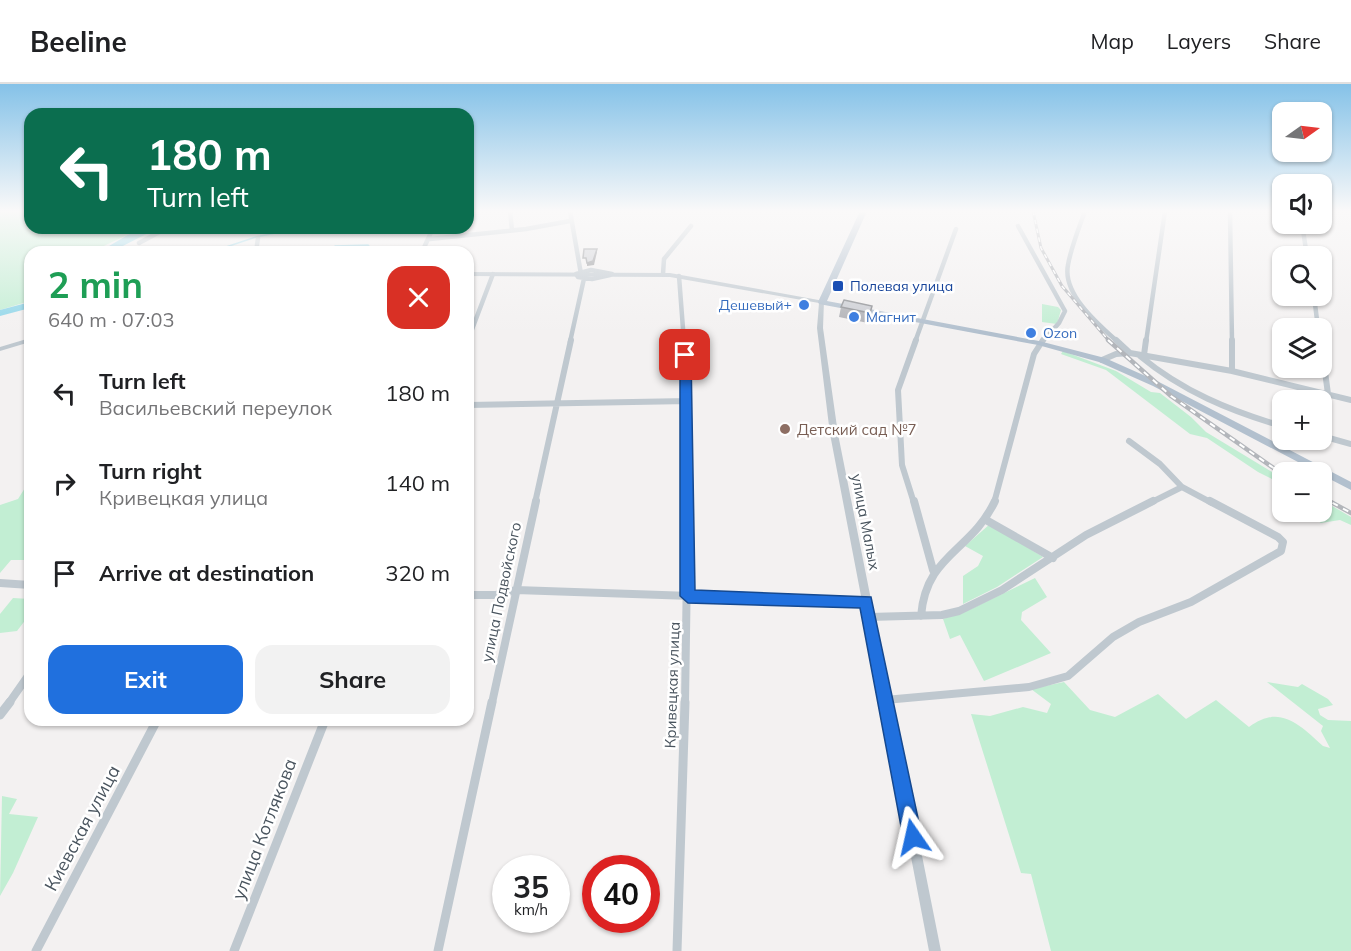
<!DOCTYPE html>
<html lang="en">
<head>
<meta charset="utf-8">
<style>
	:root { --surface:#fff; --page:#f2f2f2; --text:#202124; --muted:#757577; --line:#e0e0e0; --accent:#2070de }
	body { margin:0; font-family:Mulish,sans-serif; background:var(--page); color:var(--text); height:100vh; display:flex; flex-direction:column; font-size:22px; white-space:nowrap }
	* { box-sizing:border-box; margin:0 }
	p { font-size:20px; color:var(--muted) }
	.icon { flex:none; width:33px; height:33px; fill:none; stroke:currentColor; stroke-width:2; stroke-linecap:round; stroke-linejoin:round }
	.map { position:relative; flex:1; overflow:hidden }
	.details { position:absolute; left:24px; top:162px; width:450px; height:480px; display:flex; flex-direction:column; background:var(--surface); border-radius:18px; box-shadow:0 2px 4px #0004 }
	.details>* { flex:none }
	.guide { position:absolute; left:24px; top:24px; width:450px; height:126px; border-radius:18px; box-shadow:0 2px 4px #0004; background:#0b6e4f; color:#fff; overflow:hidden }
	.needle { width:39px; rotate:76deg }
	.controls { position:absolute; left:1272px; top:18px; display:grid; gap:12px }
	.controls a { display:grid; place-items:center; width:60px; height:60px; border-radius:12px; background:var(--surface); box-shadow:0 2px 4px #0004; font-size:30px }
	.speed { position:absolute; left:492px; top:771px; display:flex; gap:12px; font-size:30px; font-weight:700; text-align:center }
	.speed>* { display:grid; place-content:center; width:78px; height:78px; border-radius:50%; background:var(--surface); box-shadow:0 2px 4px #0004; line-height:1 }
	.speed small { font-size:15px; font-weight:400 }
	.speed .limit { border:9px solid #d22; background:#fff; color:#111 }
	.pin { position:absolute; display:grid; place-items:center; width:51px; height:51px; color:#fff; margin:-26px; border-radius:12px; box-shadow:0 3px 9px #0006 }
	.me { position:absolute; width:66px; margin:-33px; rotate:349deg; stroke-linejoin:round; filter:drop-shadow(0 0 4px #0008) }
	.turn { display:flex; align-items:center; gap:21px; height:126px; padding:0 24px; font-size:27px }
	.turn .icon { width:78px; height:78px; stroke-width:2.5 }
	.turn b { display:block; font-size:42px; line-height:51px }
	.round { display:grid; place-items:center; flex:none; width:63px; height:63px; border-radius:18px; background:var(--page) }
	.headline { display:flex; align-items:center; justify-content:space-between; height:102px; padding:0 24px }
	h1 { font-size:36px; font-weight:700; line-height:45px; color:#1e9e55 }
	.cta { display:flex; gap:12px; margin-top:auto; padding:12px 24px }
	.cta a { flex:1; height:69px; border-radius:18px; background:var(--accent); color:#fff; font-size:24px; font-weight:700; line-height:69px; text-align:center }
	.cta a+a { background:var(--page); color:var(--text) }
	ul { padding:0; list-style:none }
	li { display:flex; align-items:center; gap:18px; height:90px; padding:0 24px }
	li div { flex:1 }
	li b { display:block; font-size:22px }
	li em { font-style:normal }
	header { display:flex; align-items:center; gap:36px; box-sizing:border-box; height:84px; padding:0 30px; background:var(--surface); border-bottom:2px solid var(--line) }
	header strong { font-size:28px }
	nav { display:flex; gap:33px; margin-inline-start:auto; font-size:21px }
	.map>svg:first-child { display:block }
	.green { fill:#c2eed3 }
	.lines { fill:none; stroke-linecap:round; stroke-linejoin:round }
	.stream { stroke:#90d6e9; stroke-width:1.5 }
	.river { fill:#90d6e9; fill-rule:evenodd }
	.minor-far3 { stroke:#bfc8cf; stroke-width:4.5 }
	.minor-far2 { stroke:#bfc8cf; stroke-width:6 }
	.minor-far1 { stroke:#bfc8cf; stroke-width:8 }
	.minor { stroke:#bfc8cf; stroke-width:9 }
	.tertiary { fill:#bfc8cf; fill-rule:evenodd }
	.primary { fill:#b2c0ce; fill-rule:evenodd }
	.rail-far1-casing { stroke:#b3b6bb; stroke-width:3 }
	.rail-casing { stroke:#b3b6bb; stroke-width:4.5 }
	.rail-far1 { stroke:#fff; stroke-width:1.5; stroke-dasharray:4.5; stroke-linecap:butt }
	.rail { stroke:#fff; stroke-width:2; stroke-dasharray:6; stroke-linecap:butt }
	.wall { fill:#afb0b5 }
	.shaded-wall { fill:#8e9094 }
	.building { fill:#cbcdd3; stroke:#8e9094; stroke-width:1.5 }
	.route { fill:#2070de; stroke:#154990; stroke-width:1.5 }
	.transit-dot { fill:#1a4fb4; stroke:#fff; stroke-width:2 }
	.shop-dot { fill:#3f7fe0; stroke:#fff; stroke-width:2 }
	.education-dot { fill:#8d6e63; stroke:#fff; stroke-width:2 }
	.labels { text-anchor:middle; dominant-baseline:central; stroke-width:5; stroke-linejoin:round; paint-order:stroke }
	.far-transit-label { font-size:14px; fill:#164399; stroke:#fff; text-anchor:start }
	.far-shop-label { font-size:14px; fill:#366cbe; stroke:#fff; text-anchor:start }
	.education-label { font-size:15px; fill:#785e54; stroke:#fff; text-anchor:start }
	.street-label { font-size:15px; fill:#49545e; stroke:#fff }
	.near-street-label { font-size:18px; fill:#49545e; stroke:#fff }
</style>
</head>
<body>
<header>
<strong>Beeline</strong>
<nav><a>Map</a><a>Layers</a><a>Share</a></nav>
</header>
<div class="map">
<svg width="1351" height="867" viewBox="0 0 1351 867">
	<rect width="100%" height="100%" fill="#f3f1f1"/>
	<path class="green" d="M0,127h30v17h112l-51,24h-61v49l-30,9z
		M1042,220l16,3 3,3 -4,14 -15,-2z
		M1063,267l53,20 35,21 9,1 31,24 15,15 76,46v6l-24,-12 -51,-34 -17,-4 -84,-64 -45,-16z
		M30,396v80h-19l-11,13v-68l18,-6z
		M1322,416l29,17v8l-11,-5 -19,3 -10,-7 1,-4h10z
		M990,440l53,33 -46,30 -34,17v-28l15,-10 5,-10 -18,-10z
		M1035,494l12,19 -25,15 -1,8 30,33 -67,28 -24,-46 -10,4 -7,-20 28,-10z
		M13,514l17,1v15l-13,17 -17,2v-19z
		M1064,598l26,28 25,7 43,-23 28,25 30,-19 33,27c30,-23 50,-3 74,19l7,2 -9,-17 2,-5 -56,-44 31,5 4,-3 26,15 5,6 -15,4 2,6 8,5 23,1v230h-300l-20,-77 -10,-1 -50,-159 19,2 33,-9 24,6 4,-9 -20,-15z
		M2,712l15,3 -8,15 29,3 -25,56 -13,23z"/>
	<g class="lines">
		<path class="stream" d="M335,162l33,-1 6,7
			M117,168h12
			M211,168l45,-15 43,-9"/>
		<path class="river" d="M145,144h13l-47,24h-12l32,-19z
			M30,218v6l-30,8v-6z"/>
		<path class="minor-far3" d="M510,127l2,19
			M570,127l11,63
			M1085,127c-6,17 -14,36 -17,54 -6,29 31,60 50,77
			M1230,127l2,131
			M1302,140l5,32
			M1018,142l47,85 -6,12 -17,19
			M201,147l64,-3
			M430,155l96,-10 44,-8
			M139,159l28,-15
			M256,168l2,-14
			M422,168l11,-24
			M663,190l1,-15 27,-33
			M610,191l-18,4 -14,-2 -2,-3 15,-4 21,4
			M679,192l5,66
			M1314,212l4,32
			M468,256l25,-66
			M570,258l15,-68
			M915,258l41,-113
			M1146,258l19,-131"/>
		<path class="minor-far2" d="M684,256l4,61v102
			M1116,256l14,13
			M1232,256v31
			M1322,265l6,45
			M1144,271l2,-15
			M1140,272c42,35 90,55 142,70
			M1102,276l14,-6 14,-1 102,18 119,29
			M468,321l220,-4
			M1322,352l29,8
			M1129,357l31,23 22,23 30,16
			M535,419l36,-163
			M914,419l-12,-38 -4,-75 18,-50
			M994,419l40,-149 9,-14
			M1150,419l32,-16"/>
		<path class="minor-far1" d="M914,417l19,69
			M986,436l67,38
			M0,499l30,2
			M468,511h28l20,-5 350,12
			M921,532c5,-62 50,-64 74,-115
			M869,533l73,-2 17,-4 43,-21 84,-55 67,-34
			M885,616l144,-13 39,-11 45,-39 26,-15 52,-20 90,-51 2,-9 -5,-5 -68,-36
			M9,619l21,-30
			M492,619l44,-202
			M685,619l3,-202"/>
		<path class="minor" d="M0,631l10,-13
			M36,867l121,-231
			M234,867l91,-231
			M438,867l54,-249
			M677,867l8,-249"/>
		<path class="tertiary" d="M468,188l202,1 154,28 -1,27 15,106 103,517h-12l-99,-517 -13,-106 2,-25 -149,-26 -202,-1z
			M30,254v4l-30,9v-4z"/>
		<path class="primary" d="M860,127h7l-40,90 212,40 66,17 54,24 192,100v8l-29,-15v-3h-5l-164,-86 -54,-24 -61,-17 -219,-41 -1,-2z"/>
		<g class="rail-far1-casing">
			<path id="rail-far1" d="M1033,127l8,37 21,38 48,56"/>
		</g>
		<g class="rail-casing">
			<path id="rail" d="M1108,256l63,56 111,78
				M1322,413l29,16"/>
		</g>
		<use href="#rail-far1" class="rail-far1"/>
		<use href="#rail" class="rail"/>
	</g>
	<path class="wall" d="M872,222l-4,17 -29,-6 2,-10z"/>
	<path class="shaded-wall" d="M597,165v3l-3,13 -7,1v-3z"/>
	<path class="building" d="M584,165h13l-4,12 -6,2 -1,-5h-3z
		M844,216l28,6 -2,7 -29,-6z"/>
	<linearGradient id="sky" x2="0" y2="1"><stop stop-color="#85c2e8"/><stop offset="0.51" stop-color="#faf9f9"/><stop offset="1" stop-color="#faf9f9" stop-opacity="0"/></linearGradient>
	<rect width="1351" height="249" fill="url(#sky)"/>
	<path class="route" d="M685,267l6,4 4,235 176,7 51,240 -3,7 -6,2 -7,-2 -3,-7 -43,-229 -172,-5 -8,-7v-241z"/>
	<rect class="transit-dot" x="832" y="196" width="12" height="12" rx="3"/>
	<g class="shop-dot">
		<circle cx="804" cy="221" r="6"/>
		<circle cx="854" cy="233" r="6"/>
		<circle cx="1031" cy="249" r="6"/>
	</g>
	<circle class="education-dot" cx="785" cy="345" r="6"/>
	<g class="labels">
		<g class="far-transit-label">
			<text x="850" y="202">Полевая улица</text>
		</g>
		<g class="far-shop-label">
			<text x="792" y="221" text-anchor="end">Дешевый+</text>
			<text x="866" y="233">Магнит</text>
			<text x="1043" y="249">Ozon</text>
		</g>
		<g class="education-label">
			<text x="797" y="345">Детский сад №7</text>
		</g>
		<g class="street-label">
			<text transform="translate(866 438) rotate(79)">улица Малых</text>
			<text transform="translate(501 508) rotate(-78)">улица Подвойского</text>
			<text transform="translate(672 601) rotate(-88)">Кривецкая улица</text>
		</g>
		<g class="near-street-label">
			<text transform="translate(82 744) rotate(-62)">Киевская улица</text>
			<text transform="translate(264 745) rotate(-69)">улица Котлякова</text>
		</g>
	</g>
</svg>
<div class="controls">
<a><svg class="needle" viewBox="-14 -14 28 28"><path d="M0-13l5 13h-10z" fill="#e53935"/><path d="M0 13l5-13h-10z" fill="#757577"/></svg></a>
<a><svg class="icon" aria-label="sound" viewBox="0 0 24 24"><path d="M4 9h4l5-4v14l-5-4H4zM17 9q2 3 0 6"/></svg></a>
<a><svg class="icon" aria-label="search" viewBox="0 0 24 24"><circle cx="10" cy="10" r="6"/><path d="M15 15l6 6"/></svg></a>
<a><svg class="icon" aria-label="layers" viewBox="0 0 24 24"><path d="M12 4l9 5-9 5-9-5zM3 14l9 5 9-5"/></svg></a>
<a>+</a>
<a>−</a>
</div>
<div class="speed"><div>35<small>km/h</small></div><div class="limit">40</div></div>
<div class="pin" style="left:685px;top:271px;background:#d93025"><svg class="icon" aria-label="arrive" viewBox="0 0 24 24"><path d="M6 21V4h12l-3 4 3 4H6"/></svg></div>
<svg class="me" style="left:913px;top:753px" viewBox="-20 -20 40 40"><path d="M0-17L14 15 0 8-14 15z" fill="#2070de" stroke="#fff" stroke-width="4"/></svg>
<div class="guide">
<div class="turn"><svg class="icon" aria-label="left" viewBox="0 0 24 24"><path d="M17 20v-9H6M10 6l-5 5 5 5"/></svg><div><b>180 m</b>Turn left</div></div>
</div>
<section class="details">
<div class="headline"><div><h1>2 min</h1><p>640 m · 07:03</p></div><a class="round" style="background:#d93025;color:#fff"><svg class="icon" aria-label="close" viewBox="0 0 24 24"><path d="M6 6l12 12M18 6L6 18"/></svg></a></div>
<ul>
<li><svg class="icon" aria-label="left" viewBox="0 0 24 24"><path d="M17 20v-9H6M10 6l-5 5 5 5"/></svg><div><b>Turn left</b><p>Васильевский переулок</p></div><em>180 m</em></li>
<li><svg class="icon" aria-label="right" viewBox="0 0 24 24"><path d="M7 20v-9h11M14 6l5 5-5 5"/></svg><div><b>Turn right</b><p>Кривецкая улица</p></div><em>140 m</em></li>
<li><svg class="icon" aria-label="arrive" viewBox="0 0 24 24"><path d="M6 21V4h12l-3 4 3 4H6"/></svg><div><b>Arrive at destination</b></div><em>320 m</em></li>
</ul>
<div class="cta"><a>Exit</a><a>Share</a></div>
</section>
</div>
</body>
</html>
